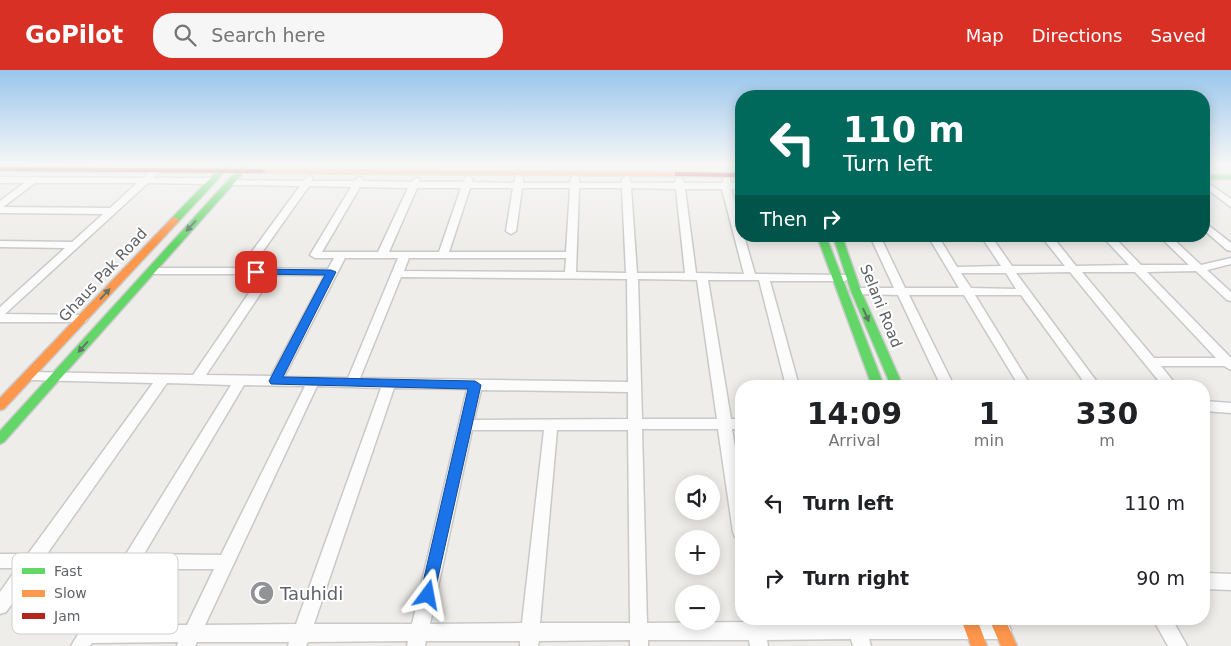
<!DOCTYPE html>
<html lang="en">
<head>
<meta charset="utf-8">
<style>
	:root { --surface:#fff; --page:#f6f6f6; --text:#202124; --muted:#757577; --accent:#d93025 }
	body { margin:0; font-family:"DejaVu Sans",sans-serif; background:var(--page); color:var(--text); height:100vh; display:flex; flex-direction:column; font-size:19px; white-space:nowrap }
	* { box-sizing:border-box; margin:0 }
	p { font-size:16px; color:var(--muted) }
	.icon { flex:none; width:28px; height:28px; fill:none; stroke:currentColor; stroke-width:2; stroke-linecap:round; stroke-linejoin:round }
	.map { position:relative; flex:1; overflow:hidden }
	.panel { position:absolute; left:735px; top:310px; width:475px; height:245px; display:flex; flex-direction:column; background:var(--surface); border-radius:20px; box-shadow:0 2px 12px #0003 }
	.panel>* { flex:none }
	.hud { position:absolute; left:735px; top:20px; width:475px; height:152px; border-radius:20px; box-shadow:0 2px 12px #0003; background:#00695c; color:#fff; overflow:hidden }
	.controls { position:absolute; left:675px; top:405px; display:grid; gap:10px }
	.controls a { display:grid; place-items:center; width:45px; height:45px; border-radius:50%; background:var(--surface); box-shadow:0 2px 12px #0003; font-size:25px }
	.pin { position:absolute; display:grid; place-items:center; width:42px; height:42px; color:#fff; margin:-21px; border-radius:10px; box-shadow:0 2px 8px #0006 }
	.me { position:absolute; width:55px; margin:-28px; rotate:13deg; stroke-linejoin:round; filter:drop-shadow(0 0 4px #0008) }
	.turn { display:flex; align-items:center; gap:18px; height:105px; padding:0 25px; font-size:22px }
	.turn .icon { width:65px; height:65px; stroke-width:2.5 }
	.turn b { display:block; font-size:35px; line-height:42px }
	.then { display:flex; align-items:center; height:48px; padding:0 25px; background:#0003; gap:10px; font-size:19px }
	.eta { display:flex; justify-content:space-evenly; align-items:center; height:85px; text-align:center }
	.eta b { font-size:30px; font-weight:700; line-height:35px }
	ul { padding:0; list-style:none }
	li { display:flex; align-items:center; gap:15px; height:75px; padding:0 25px }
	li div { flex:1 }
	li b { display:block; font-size:19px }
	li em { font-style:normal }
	header { display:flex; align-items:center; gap:30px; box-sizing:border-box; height:70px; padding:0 25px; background:var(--accent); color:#fff }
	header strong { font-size:24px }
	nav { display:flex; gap:28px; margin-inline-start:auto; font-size:18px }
	.search { width:350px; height:45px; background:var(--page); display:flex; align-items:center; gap:12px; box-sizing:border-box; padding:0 18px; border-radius:20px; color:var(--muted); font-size:19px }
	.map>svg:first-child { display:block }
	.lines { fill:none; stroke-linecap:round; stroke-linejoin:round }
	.street-casing { stroke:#c9c9c9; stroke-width:3 }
	.fast-casing { stroke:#cbcbcb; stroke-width:3 }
	.slow-casing { stroke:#cbcbcb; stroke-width:3 }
	.jam-casing { stroke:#cbcbcb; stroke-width:3 }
	.street { fill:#fcfcfc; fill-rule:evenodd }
	.fast { fill:#63d668; fill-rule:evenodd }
	.slow { fill:#ff974d; fill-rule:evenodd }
	.jam { fill:#b3261e; fill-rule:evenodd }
	.oneway { fill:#607467 }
	.route { fill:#1a73e8; stroke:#114b97 }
	.labels { text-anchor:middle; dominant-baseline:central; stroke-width:4; stroke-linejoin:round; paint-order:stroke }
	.street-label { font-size:15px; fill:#5f6367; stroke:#fff }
	.near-poi-label { font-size:18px; fill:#5f6367; stroke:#fff; text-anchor:start }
	.key { fill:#fff; stroke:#cfd0d1; stroke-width:1 }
	.key-label { font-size:14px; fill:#5f6367 }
</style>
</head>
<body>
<header>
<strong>GoPilot</strong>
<div class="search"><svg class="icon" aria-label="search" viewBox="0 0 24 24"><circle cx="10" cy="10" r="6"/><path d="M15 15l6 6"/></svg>Search here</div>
<nav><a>Map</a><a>Directions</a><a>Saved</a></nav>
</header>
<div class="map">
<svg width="1231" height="576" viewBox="0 0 1231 576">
	<rect width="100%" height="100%" fill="#eeedea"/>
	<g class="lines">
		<g class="street-casing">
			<path id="street" d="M157,97l4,3 -8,8h59l4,3 -4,3 -64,-1 -143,131 77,1 6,4 -2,3h-86v-15l65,-59 -65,-1v-6l72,1 31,-28 -103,-1v-12l24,-18h-24v-6l143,1zM35,113h102l-27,25 -107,-1z
				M519,105l4,3v5h47l1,-5 4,-3 4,3v5h43v-4l4,-3 3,1 2,6h44l1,-5h6l2,5h38l2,-5h6l1,5h10v6h-10l10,36v11h3l11,38 90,1 5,3 -5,3h-75l29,105h-13l-27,-106h-51l23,139h10v10h-9l9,55v55l-6,-2 -2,-5 -15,-103h-76l5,194 100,-1 -1,-3h18v3h83l-1,-3h18l1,3 137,-1 6,3 3,6 -3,6 -6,3h-133l2,7h-18l-2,-7 -84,1 1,6h-18l-1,-6h-101v6h-18v-6l-91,1 -1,5h-18v-5h-94l-1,5h-18l1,-5 -100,1 -2,4h-18l1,-4h-92l-2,4h-18l1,-4 -86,1 -2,3h-19l46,-77h-80l-31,43 -6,2v-22l17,-24h-17v-14h28l125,-171 -124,-3 -5,-1 -1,-3 1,-3 5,-1 164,3 69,-101h-111l-5,-3 5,-3h89l60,-82 -70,-1 -4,-3 1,-2 76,1 6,-5 3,1v4h42l5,-4 3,1 1,3 48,1 5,-4 3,1 1,3h43l3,-5 3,-1 4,3 -1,3 42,1 2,-7zM309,116l42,1 -41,68 5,3h19l-6,11 -77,-1zM360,117l48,1 -30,64h-56zM417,118h44l-22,64h-50zM470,118h43l-7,43 5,3 5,-3 6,-43h48l-4,64h-117zM579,118h43l4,85 -50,-1zM631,118l45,1 9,84h-48zM685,119h37l22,85 -48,-1zM345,188h53l-50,120 -64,-1zM409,188h157l-1,14 -161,-1zM273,205h52l-54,101 -65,-1zM401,207l226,2 1,103 -268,-4zM638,209l59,1 20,139h-75zM167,313l64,2 -105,169h-79zM244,315l61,1 -84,169 -77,-1zM317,316l64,2 -85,236 -91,1zM394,318l73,1 -55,235h-98zM481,320l147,2v27l-154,1zM472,360h72l-22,193 -92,1zM557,360h71l2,193h-90zM135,499h79l-27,56h-85z
				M1204,110l27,19v8l-27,-20z
				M1204,152l27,21v8l-4,-1 -23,-20z
				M870,166h10l25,52h54l-31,-52h10l19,31 44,-1 -20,-30h10l21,30h53l-24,-30h11l24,30 53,-1 -27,-29h11l28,29h48l-30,-29h11l31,29 30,-7v6l-24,6 24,22v9l-4,-1 -31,-29 -49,1 84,86v12l-7,-4h-63l16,20h-14l-93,-114 -54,1 84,113h-13l-66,-91h-46l56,91h-12l-55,-91h-55l45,91h-13l-43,-91 -42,-1 -6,-3 6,-3h38zM1082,202h53l81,86h-62zM961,203h45l10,16 -45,-1z
				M1204,331l27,2v10l-27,-2z
				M1204,503l27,1v16l-27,-1z
				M1153,549h19l15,27h-19z"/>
		</g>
		<g class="fast-casing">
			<path id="fast" d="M224,94h8l-54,58h-6v-4z
				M243,94h8l-247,278 -4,2v-13z
				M1204,105h27v4h-27z
				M817,166h9l58,150h-12z
				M833,166h9l19,55 42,95h-12l-40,-95z"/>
		</g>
		<g class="slow-casing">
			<path id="slow" d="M259,99l419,3 4,2 -4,2 -416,-3h-3z
				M175,147l4,3 -1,2 -174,187 -4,1v-12l172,-180z
				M961,549h16l10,27h-16z
				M989,549h16l12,27h-16z"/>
		</g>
		<g class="jam-casing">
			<path id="jam" d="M0,97l262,2 4,2 -4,2 -262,-2z
				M675,102l66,1v4l-63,-1h-3z"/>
		</g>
		<use href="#street" class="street"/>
		<use href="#fast" class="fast"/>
		<use href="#slow" class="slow"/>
		<use href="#jam" class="jam"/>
	</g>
	<defs><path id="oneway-solid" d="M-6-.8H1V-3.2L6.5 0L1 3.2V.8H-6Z" transform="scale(1.25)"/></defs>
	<g class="oneway">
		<use href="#oneway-solid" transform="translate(191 156) rotate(132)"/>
		<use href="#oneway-solid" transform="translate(105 224) rotate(-47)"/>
		<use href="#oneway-solid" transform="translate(866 245) rotate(66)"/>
		<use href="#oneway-solid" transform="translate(83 277) rotate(132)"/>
	</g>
	<linearGradient id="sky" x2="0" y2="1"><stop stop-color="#99c6ed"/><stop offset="0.54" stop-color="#f7f7f6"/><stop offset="1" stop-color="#f7f7f6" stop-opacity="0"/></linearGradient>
	<rect width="1231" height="175" fill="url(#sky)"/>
	<path class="route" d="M256,199l75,1 5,2 -53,105 192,4 6,4 -48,215 -5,2 -6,-2 -2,-5 48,-206 -197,-5 -2,-3 56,-106 -73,-1v-4z"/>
	<defs>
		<g id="mosque-disc" transform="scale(1.25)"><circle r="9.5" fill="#919395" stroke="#fff"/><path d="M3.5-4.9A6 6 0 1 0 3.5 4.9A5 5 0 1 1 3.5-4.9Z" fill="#fff"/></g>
	</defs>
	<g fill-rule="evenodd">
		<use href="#mosque-disc" x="262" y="523"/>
	</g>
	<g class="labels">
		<g class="street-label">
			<text transform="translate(103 205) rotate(-47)">Ghaus Pak Road</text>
			<text transform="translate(881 236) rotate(68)">Selani Road</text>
		</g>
		<g class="near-poi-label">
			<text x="280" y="523">Tauhidi</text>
		</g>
	</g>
	<rect x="12" y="483" width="166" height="81" rx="8" class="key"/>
	<rect x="22" y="498" width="23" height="6" fill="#63d668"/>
	<rect x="22" y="520" width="23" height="7" fill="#ff974d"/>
	<rect x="22" y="543" width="23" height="6" fill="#b3261e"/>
	<g class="key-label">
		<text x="54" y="506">Fast</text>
		<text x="54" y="528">Slow</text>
		<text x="54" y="551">Jam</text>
	</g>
</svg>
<div class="controls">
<a><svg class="icon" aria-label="sound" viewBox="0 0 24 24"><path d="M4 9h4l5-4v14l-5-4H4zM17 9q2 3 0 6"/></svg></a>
<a>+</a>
<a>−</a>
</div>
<div class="pin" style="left:256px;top:202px;background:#d93025"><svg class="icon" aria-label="arrive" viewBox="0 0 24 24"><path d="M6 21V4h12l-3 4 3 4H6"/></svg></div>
<svg class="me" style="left:428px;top:525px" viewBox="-20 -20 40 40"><path d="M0-17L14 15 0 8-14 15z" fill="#1a73e8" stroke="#fff" stroke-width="4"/></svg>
<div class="hud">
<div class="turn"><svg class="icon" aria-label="left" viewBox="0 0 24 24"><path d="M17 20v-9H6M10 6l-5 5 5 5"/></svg><div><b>110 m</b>Turn left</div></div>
<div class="then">Then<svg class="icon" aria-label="right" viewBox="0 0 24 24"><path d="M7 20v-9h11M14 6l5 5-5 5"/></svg></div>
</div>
<section class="panel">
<div class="eta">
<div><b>14:09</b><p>Arrival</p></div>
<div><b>1</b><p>min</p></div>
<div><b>330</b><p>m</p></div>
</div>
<ul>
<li><svg class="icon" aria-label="left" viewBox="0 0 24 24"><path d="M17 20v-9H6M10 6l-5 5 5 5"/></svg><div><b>Turn left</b></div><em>110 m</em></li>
<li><svg class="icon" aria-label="right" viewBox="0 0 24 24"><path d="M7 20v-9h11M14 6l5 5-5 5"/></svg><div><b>Turn right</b></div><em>90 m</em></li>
</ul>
</section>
</div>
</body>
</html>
